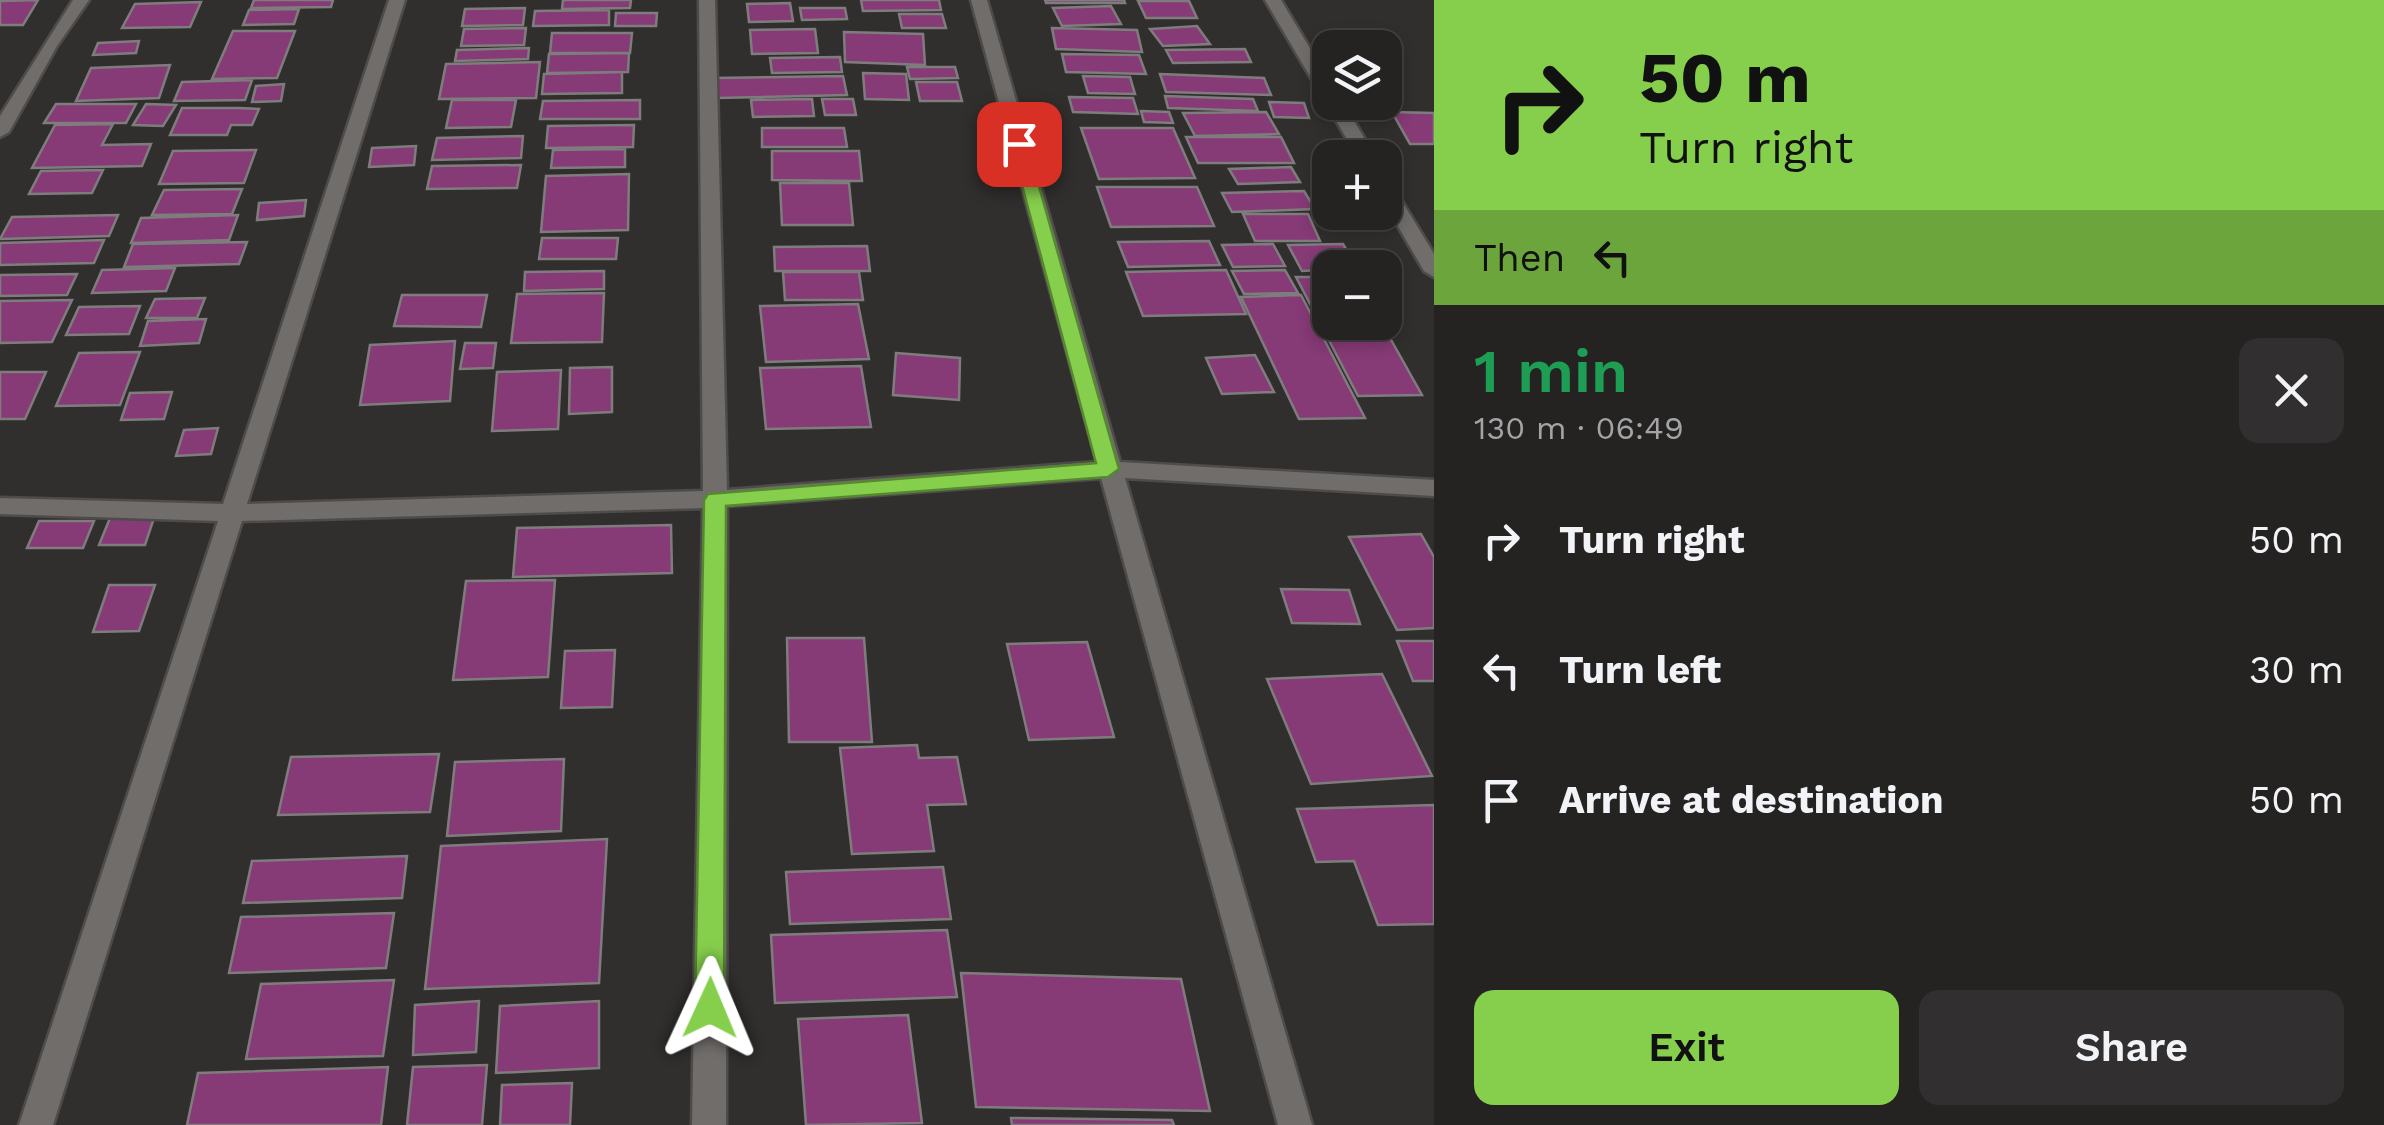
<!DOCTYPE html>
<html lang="en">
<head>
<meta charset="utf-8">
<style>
	:root { --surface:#252322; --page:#312f2f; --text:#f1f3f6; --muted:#a3a4a5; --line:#424040; --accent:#86cf4c }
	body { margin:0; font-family:"Work Sans",sans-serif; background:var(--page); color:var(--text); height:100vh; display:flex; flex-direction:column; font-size:38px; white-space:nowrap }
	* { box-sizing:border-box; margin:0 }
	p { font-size:32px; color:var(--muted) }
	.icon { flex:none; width:55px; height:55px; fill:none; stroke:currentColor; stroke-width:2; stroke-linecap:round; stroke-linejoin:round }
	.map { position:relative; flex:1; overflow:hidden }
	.details { display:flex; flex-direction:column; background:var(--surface); width:950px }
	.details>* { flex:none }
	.hud { background:#86cf4c; color:#111; overflow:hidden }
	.controls { position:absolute; left:1312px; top:30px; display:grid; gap:20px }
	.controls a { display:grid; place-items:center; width:90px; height:90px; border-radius:20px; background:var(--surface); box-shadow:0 5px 15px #0003,0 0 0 2px var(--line); font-size:50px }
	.pin { position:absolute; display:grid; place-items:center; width:85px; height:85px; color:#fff; margin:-42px; border-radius:20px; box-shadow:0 5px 15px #0006 }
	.me { position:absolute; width:110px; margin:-55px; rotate:1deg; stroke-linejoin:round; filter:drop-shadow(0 0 8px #0008) }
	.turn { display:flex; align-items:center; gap:35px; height:210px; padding:0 40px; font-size:45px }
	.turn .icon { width:130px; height:130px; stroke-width:2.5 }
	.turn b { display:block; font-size:70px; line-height:85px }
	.then { display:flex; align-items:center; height:95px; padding:0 40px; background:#0003; gap:20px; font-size:38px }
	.round { display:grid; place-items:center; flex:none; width:105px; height:105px; border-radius:20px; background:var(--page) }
	.head { display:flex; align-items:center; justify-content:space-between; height:170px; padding:0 40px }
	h1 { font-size:60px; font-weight:600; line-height:75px; color:#1e9e55 }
	.button { display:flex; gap:20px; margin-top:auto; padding:20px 40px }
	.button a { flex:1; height:115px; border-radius:20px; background:var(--accent); color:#111; font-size:40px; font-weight:600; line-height:115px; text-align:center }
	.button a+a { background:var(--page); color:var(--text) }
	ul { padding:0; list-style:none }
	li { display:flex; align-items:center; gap:30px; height:130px; padding:0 40px }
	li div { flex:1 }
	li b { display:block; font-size:38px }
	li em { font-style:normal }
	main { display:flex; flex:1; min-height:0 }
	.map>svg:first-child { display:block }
	.building { fill:#863a76; stroke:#7f7c7e; stroke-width:2.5 }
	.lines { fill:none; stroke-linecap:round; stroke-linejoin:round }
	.street-casing { stroke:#4e4c4b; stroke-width:5 }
	.street { fill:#706d6b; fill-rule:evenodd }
	.route { fill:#86cf4c; stroke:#578731; stroke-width:2.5 }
</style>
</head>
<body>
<main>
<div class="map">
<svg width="1434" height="1125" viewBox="0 0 1434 1125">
	<rect width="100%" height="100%" fill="#312f2d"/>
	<path class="building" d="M38,0l-15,25h-23v-24z
		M254,0h79l-2,7 -80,1z
		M563,0h68l-1,8 -68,1z
		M861,0h78l2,10 -78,1z
		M1045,0h79l1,3h-79z
		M1138,1h51l8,17h-51z
		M201,2l-11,25 -68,1 13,-24z
		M790,3l3,18 -44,1 -2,-18z
		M1111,6l10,18 -59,2 -9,-18z
		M525,8l-2,17 -61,1 3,-17z
		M800,8h45l2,11 -45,1z
		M299,9l-5,15 -51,1 6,-15z
		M609,10v15l-76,1 2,-15z
		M616,13h41l-1,13h-41z
		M899,14h43l4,14h-44z
		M1197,26l13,18 -47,2 -13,-17z
		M526,28l-2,17 -63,1 3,-17z
		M1052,28l85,2 5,22 -86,-3z
		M815,29l3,24 -66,1 -2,-24z
		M233,31h62l-18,47 -65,1z
		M844,32l79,2 2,31 -80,-3z
		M552,33h80l-2,20h-80z
		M139,41l-3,12 -43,2 5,-12z
		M529,48l-1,11 -73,2 2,-11z
		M1245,49l6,13 -78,1 -7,-13z
		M629,53l-1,19 -81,1 2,-19z
		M1062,54l77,1 7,19 -80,-2z
		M840,57l2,15 -70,1 -2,-15z
		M540,62l-4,36 -97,1 7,-35z
		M170,65l-11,33 -83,3 15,-33z
		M907,67h48l3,11 -48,1z
		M622,72v21l-80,1 2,-20z
		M863,73l43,1 3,26 -44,-1z
		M1160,74l104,4 7,17 -105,-3z
		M843,76l4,19 -130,3 -2,-20z
		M1083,76l47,1 5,17 -47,-1z
		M252,80l-7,20 -71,1 8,-19z
		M916,82h41l5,19h-42z
		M284,84l-3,17 -29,1 4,-16z
		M1165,96l88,3 5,12 -90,-3z
		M1069,97l64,1 5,16 -65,-2z
		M812,99l2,17 -61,1 -2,-17z
		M822,99h31l3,16h-31z
		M452,100h64l-5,27 -65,1z
		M640,100v19h-100l3,-18z
		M1269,102l35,1 5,15 -35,-1z
		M56,104h80l-10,19h-82z
		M146,104l30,1 -13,21 -30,-1z
		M182,108h57l20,1 -7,16h-21l-4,10h-57z
		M1141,111l28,1 4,11 -29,-1z
		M1266,112l13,22 -84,2 -12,-23z
		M1392,112l42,1v31h-24z
		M113,124l-11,21 49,-1 -9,22 -110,2 23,-43z
		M634,125l-1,22 -87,1 2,-22z
		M762,128h82l3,19h-85z
		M1081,128h92l22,50 -96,1z
		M523,136l-2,22 -89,2 5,-22z
		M1186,137h95l13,26h-96z
		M416,146l-2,19 -45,2 3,-19z
		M625,149v18l-74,1 2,-18z
		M256,150l-12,33 -85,1 14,-33z
		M772,151h87l3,30 -90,-1z
		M521,165l-4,23 -90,1 5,-23z
		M1291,167l9,15 -62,2 -9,-15z
		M103,170l-11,23 -63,1 12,-23z
		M629,174l-1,56 -87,2 5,-56z
		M780,183h69l4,42h-71z
		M1097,187h100l17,39 -103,1z
		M242,189l-10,25 -80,1 12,-25z
		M1304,191l11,18 -83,3 -10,-19z
		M306,200l-2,16 -47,4 2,-17z
		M1243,214h65l12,27h-65z
		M118,215l-9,21 -109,3 12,-22z
		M238,215l-9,25 -98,3 10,-25z
		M542,238h76l-2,21h-77z
		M104,240l-10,23 -94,2v-22z
		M1209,241l11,24 -92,2 -10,-25z
		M247,242l-8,22 -115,3 9,-23z
		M1273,244l12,22 -52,1 -11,-22z
		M1343,244l14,24 -55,3 -14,-26z
		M867,246l3,25h-95l-1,-24z
		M175,268l-9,23 -74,2 10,-23z
		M1226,270l20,44 -103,2 -17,-44z
		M1285,270l13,23 -54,1 -12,-23z
		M604,271v18l-80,2 1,-19z
		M783,272h76l4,28h-78z
		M77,274l-10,21 -67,1v-21z
		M1296,277h34v45h51l41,73 -64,1z
		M604,293l-2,49 -91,1 6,-49z
		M402,295h85l-6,32 -87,-1z
		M1301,295l64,123 -66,1 -58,-122z
		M205,298l-8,20h-51l9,-19z
		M72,300l-20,42 -52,1v-42z
		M858,304l11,55 -103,3 -6,-56z
		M140,306l-11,28 -63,1 13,-28z
		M206,319l-7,24 -59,3 8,-25z
		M455,341l-5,60 -90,4 10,-60z
		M465,343h31l-3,25 -33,1z
		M140,352l-20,53 -64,1 23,-53z
		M896,353l64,5 -1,42 -66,-5z
		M1255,355l19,37 -52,2 -16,-36z
		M861,366l10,61 -105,2 -6,-61z
		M612,367v45l-43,2 1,-46z
		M561,370l-3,59 -66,2 5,-59z
		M0,372h46l-21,47h-25z
		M172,392l-8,27 -43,1 9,-27z
		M218,428l-7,26 -35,2 8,-26z
		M110,518h44l-9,27h-46z
		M39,521h55l-11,27h-56z
		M671,525l1,48 -159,4 4,-49z
		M1421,534l13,23v71l-37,2 -48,-93z
		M555,580l-7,97 -95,3 13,-99z
		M109,585h46l-16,46 -46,1z
		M1281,589l68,1 11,34 -68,-1z
		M787,638h77l8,104h-83z
		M1397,641h37v40h-21z
		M1087,642l27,95 -85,3 -22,-96z
		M615,650l-3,57 -51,1 4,-57z
		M1382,674l50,102 -121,8 -44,-105z
		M917,745l2,13 38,-1 9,47 -39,1 7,46 -82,3 -12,-106z
		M439,754l-9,58 -152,3 13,-58z
		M564,759l-3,72 -114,5 8,-74z
		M1434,805v119l-56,1 -24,-64 -38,1 -19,-53z
		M607,839l-8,144 -174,6 16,-143z
		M407,856l-5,42 -159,5 9,-42z
		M943,867l8,52 -161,5 -4,-52z
		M394,913l-8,55 -157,5 12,-56z
		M947,930l10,67 -182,6 -4,-68z
		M961,973l220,6 29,132 -234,-4z
		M394,980l-11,76 -137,3 15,-75z
		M479,1001l-3,51 -63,3 2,-50z
		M599,1001v67l-103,5 4,-67z
		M908,1015l14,108 -116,2 -8,-106z
		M487,1065l-5,60h-75l6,-58z
		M388,1067l-7,58h-194l11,-52z
		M572,1083l-2,42h-70l2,-40z
		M1011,1118l161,2 2,5h-162z"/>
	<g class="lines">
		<g class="street-casing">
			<path id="street" d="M73,0h16l-32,46 -48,86 -9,5v-21z
				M389,0h16l-158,504 456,-13 -4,-491h16l12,490 370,-28 -126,-462h16l133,462 314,18v16l-309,-18 187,647h-34l-177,-647 -374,28 -1,619h-34l11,-617 -461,13 -189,604h-34l199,-604 -218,-7v-16l223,6z
				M1265,0h16l49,82v20h13l33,56h-18z
				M1385,182l9,6 40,66v23l-10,-6 -39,-67z"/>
		</g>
		<use href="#street" class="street"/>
	</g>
	<path class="route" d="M1019,140l8,4 92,325 -11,8 -382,29 -2,502 -4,10 -10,4 -11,-4 -4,-10 9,-508 4,-6 388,-31 -85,-319z"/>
</svg>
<div class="controls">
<a><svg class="icon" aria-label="layers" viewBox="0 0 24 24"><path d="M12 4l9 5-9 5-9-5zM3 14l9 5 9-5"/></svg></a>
<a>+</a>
<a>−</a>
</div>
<div class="pin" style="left:1019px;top:144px;background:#d93025"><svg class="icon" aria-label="arrive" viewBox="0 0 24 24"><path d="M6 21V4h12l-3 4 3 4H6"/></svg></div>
<svg class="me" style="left:710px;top:1008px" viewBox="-20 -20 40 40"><path d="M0-17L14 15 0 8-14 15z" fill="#86cf4c" stroke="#fff" stroke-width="4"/></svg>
</div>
<section class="details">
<div class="hud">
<div class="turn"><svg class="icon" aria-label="right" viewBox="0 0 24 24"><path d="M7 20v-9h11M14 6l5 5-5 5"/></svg><div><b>50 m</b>Turn right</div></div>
<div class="then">Then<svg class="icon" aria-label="left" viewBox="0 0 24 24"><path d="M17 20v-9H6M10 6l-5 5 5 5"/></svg></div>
</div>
<div class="head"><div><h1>1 min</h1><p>130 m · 06:49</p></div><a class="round"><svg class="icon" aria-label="close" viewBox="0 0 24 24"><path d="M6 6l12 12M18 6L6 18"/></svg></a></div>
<ul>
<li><svg class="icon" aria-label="right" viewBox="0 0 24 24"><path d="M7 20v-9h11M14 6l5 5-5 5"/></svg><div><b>Turn right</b></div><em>50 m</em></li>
<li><svg class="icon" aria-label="left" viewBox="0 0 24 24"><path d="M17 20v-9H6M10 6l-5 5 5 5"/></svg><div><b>Turn left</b></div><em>30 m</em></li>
<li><svg class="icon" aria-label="arrive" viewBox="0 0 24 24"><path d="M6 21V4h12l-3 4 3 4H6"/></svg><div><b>Arrive at destination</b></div><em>50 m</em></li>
</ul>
<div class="button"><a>Exit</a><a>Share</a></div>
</section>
</main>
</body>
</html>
